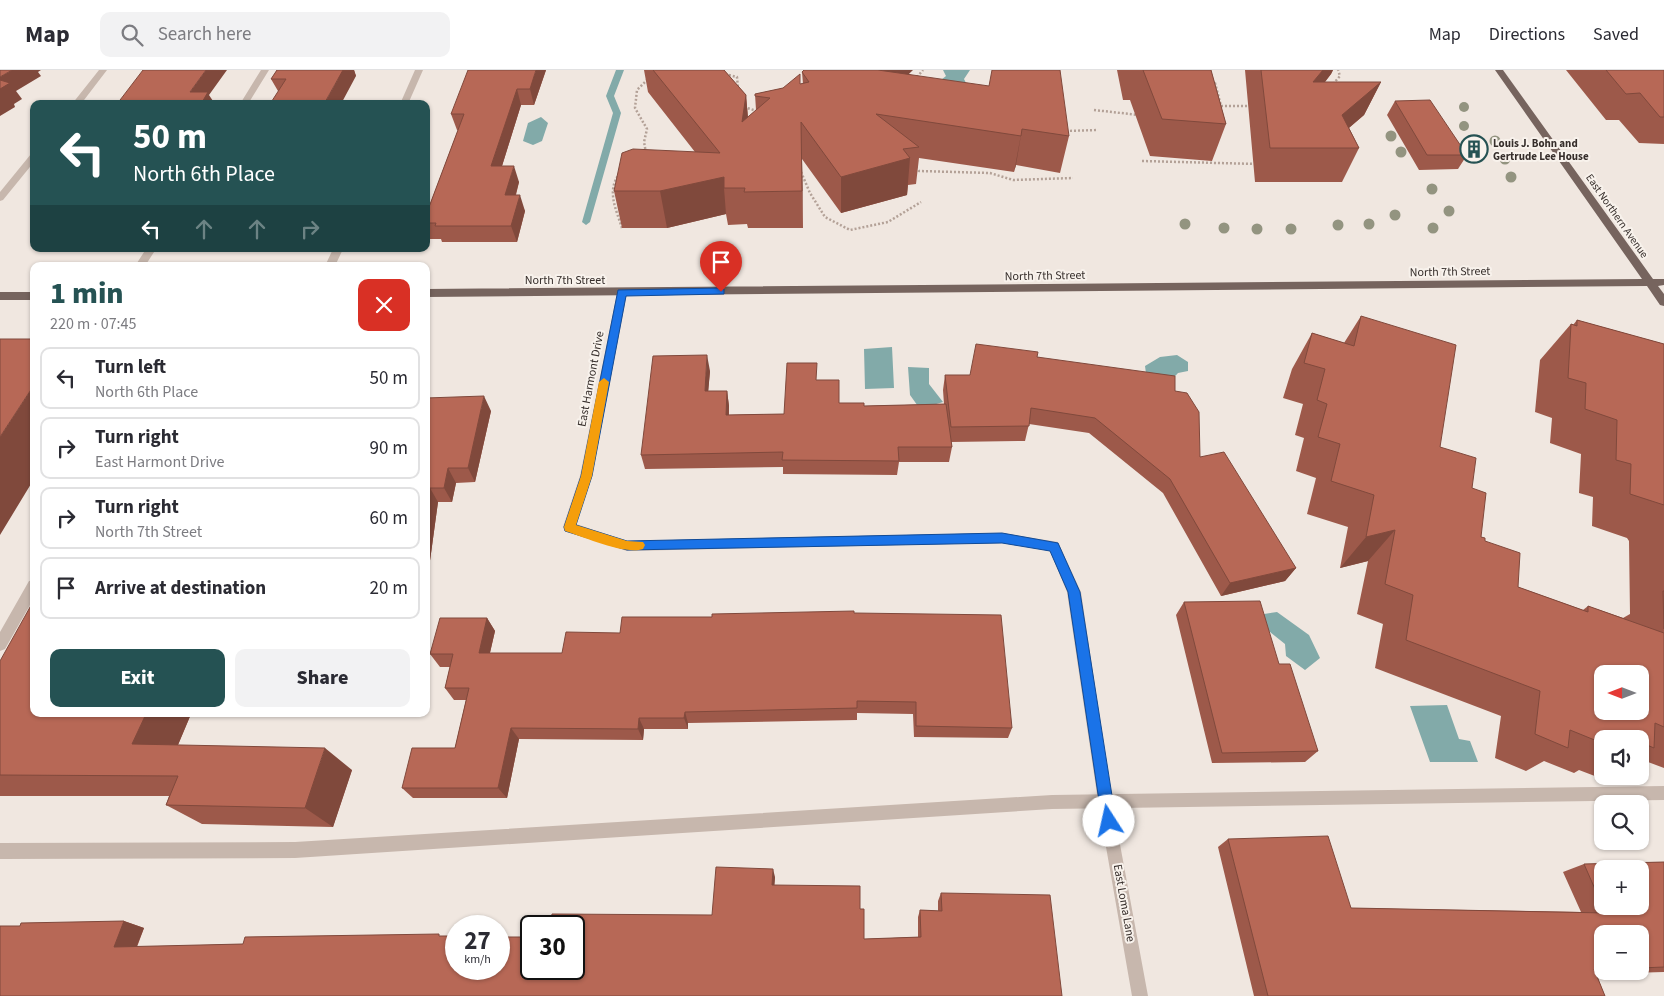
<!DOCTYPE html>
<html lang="en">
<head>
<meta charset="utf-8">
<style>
	:root { --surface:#fff; --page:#f2f2f3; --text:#2b2b33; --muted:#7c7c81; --line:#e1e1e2; --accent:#255253 }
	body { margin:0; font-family:"Source Sans 3",sans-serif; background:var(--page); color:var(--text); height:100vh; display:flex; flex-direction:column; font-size:19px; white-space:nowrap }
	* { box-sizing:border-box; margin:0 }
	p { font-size:16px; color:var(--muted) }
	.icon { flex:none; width:28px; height:28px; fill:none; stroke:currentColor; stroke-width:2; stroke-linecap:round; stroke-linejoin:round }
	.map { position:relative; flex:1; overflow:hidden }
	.side { position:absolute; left:30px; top:192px; width:400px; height:455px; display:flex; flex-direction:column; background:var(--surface); border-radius:10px; box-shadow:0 1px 4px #0004 }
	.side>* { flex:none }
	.guide { position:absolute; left:30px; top:30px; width:400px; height:152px; border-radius:10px; box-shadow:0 1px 4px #0004; background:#255253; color:#fff; overflow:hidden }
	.needle { width:32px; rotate:270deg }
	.fabs { position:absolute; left:1594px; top:595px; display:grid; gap:10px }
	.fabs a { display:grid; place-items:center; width:55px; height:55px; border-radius:10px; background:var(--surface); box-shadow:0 1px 4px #0004; font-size:25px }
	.speed { position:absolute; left:445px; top:845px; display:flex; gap:10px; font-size:25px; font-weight:700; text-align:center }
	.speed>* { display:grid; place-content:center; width:65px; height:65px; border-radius:50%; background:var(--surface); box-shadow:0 1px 4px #0004; line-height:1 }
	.speed small { font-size:12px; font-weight:400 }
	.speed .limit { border:2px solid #111; border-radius:8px; background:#fff; color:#111 }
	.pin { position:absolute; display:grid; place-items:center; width:42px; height:42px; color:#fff; margin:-51px -21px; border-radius:50% 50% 50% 0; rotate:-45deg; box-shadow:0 0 5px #0007 }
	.pin .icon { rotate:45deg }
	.me { position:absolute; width:55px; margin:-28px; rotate:350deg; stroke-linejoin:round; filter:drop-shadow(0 0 4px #0008) }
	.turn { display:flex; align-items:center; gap:18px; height:105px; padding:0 20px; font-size:22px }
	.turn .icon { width:65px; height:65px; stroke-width:2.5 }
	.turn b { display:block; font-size:35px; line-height:42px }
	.lanes { display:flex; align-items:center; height:48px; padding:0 20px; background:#0003; justify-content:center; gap:25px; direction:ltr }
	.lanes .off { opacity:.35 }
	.round { display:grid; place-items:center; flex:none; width:52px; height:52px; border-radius:10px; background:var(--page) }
	.head { display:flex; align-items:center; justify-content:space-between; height:85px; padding:0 20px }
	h1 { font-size:30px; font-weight:800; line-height:38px; color:var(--accent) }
	.primary-button { display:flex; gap:10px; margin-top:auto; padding:10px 20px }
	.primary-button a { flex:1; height:58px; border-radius:10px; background:var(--accent); color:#fff; font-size:20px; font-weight:800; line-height:58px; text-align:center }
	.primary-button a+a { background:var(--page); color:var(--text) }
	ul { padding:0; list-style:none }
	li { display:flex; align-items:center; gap:15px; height:62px; margin:0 10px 8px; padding:0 10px; border:2px solid var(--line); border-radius:10px }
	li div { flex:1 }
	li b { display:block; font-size:19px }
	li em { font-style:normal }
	header { display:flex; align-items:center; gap:30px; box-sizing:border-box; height:70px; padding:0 25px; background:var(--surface); border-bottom:1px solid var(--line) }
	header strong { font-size:24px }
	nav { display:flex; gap:28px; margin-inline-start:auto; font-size:18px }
	.search { width:350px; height:45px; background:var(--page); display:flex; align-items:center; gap:12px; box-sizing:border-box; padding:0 18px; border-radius:10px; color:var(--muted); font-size:19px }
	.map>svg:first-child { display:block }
	.water { fill:#82aaa9 }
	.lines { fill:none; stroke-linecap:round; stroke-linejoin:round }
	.stream { fill:#82aaa9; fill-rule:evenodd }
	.path { stroke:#b3a197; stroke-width:2.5; stroke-dasharray:2 2; stroke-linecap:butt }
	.service { fill:#c7b7ad; fill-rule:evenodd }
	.minor { fill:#c7b7ad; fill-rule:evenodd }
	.primary { fill:#76645e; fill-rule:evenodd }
	.tree { fill:#939480 }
	.wall { fill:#9d594a; fill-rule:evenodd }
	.shaded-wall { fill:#80493c }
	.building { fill:#b76856; stroke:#80493c; fill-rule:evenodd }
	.route { fill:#1a73e8; stroke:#114b97 }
	.slow { fill:#f59e0b }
	.labels { text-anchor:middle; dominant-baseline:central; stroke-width:4; stroke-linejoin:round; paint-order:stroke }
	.far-poi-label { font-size:11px; font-weight:bold; fill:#362e2b; stroke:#f8f2ec; text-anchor:start }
	.far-street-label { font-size:11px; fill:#362e2b; stroke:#f8f2ec }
	.street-label { font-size:12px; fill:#362e2b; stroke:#f8f2ec }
</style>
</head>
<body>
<header>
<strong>Map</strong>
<div class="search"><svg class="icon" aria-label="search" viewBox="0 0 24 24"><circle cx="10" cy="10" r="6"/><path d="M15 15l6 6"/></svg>Search here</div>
<nav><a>Map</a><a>Directions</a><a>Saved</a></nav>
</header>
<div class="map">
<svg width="1664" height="926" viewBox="0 0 1664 926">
	<rect width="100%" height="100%" fill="#f0e7e0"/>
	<path class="water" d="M943,0h27l-6,9 4,8 -27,-7 5,-4z
		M541,47l7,6 -6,18 -9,4 -10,-4 5,-18z
		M892,277l2,41 -29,1 -1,-40z
		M1177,285l11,7v9l-10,2 -10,11 -21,-3 -2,-15 15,-9z
		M908,297l21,1v16l14,18 -23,7 -10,-14z
		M1277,542l32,23 11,23 -15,12 -19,-14 -1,-12 -20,-16 -1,-14z
		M1447,635l12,34 11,2 8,21h-48l-20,-56z"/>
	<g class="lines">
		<path class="stream" d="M616,0h8l-10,26 7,17 -31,109 -4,3 -4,-3 31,-109 -7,-17z"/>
		<path class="path" d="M725,4l12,3 1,11
			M917,7l6,-7
			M1212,10l3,3 6,23h31
			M1333,14l7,-8 -2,-6
			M744,37l16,5
			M1094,40l45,5
			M1066,61l32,-1
			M646,83l-2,-11 3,-13 -12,-21 2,-18 12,-12
			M1142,91l115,3
			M916,97l3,4 71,2 23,7 60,-2
			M801,102l9,21 15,24 25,13 38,-8 33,-20
			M620,103c-14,17 -4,36 2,55"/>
		<path class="service" d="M261,0h8l-21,34h-8z
			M146,179h10l-11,17h-10z
			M1664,716v14l-612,9 -757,49 -295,1v-16l295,-1 757,-47z"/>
		<path class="minor" d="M99,0h8l-26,34h-9z
			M415,0h8l-15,34h-8z
			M34,83v9l-31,38 -3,1v-9l31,-38z
			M333,179h10l-8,17h-10z
			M622,219l5,4 -35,183 -16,48 51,17 375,-8 56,9 23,50 31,209 36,195h-16l-34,-195 -31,-209 -17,-41 -48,-8 -375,8 -62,-20 -2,-4 17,-51 37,-183z
			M34,510v18l-29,51 -5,2v-19l29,-51z"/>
		<path class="primary" d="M1495,0h8l150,209h11v6l-6,1 6,8v12l-4,-1 -13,-19 -1221,11v-8l1216,-10z
			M0,222h34v8h-34z"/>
	</g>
	<g class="tree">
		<circle cx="1464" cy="37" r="5"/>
		<circle cx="1464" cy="56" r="5"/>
		<circle cx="1391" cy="66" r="5.5"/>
		<circle cx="1495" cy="71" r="5.5"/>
		<circle cx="1401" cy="82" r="5.5"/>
		<circle cx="1505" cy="89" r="5.5"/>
		<circle cx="1511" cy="107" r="5.5"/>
		<circle cx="1432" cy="119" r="5.5"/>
		<circle cx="1449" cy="141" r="5.5"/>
		<circle cx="1395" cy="145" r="5.5"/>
		<circle cx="1185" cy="154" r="5.5"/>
		<circle cx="1369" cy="154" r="5.5"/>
		<circle cx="1338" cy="155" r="5.5"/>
		<circle cx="1224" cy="158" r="5.5"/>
		<circle cx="1433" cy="158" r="5.5"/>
		<circle cx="1257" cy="159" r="5.5"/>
		<circle cx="1291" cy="159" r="5.5"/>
	</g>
	<path class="wall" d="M277,0h77l2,6 -78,15 -7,-12z
		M546,0l-12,35h-13l-19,61 17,16 -3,13 9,16 -8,31h-75l-1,-3h-11l-4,-9v-15l32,-85h-1l-6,-16z
		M644,0h80l22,25 2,22 8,-7 -1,-16 48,-10 -1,-12 107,2 160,62 -9,37 -44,-8 -2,7 -95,-14 -3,26 -8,1 -1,10 -66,18 -39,-54 1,69h-55l-1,-4 -19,1 -2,-11 -59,14h-45l-8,-37 81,-39 -47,-60z
		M1117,0h94l15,54 -14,37 -62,-5 -20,-56h-7z
		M1245,0h88l-2,4 -6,8h56l-17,33 -15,13 10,20 -17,34h-87z
		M1566,0h98v74l-25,-1 -20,-23h-13z
		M1395,31l72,54 -9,14 -39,1 -32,-55z
		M1361,246l79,131 32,41 9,49 4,4 33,46 65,23 5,-4 35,12 7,-4 -1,-73 -2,-3 -35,-12 1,-29 -14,-4 2,-39 -31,-11 2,-25 -17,-6 5,-52 31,-36 2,1 4,-5 87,24v424l-24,-9v-20h-38v37h2l-4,2 -21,-8 -5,3 -30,-12 -18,10 -31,-13 6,-42 -126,-48 8,-44 -26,-10 11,-53 -28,7 8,-41 -41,-13 9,-36 -20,-7 8,-33 -9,-3 8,-31 -20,-6 9,-29 20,-36 32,10z
		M1037,287l138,34 25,66 96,111 -11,13 -64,15 -58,-103 -74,-60 -60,-9 -4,17 -74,1 1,5 -3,15h-50l-2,13 -114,-1v-7l-138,2 -4,-14 69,-84 -2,20h19l2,15v9l55,-1 33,-34 22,23 25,3 80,-2 -1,-14 2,-15h25z
		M426,328l65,13 -16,71 -19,1 -4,19h-14l-12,88z
		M1184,532l134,149 -13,11 -93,1 -36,-148z
		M854,543l158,115 -4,10 -94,-1 -1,-23 -56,-1v7l-169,3v6h-44l-1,11 -124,-1 -12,59h-94l-11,-10 53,-40 11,-48h-12l-9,-12 5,-21h-10l-10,-13 57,-36 8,13 -5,22h72l58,-20 92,-16z
		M0,591l34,53h157l-13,31 174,25 -19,57 -131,-3 -36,-19 3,-9h-169z
		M1228,769l123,69 230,4 -18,-40 21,-8 80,-2v110l-68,2 9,22h-351l-36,-149zM1602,799l38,37h-38zM1602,864h38v37h-38z
		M775,807l-1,8 86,24 4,30 54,-2v-20l2,-7 18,1v-10l3,-8 121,103h-1062l20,-70 104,-5 20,7 -7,19 106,-3 200,-8 88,33 181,-54z"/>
	<path class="shaded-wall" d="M12,0h29l-3,2 3,4 -25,15 6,8 -8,5 1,3 -15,9v-39z
		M206,0h21l-18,25 6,9h-18l-7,-12z
		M343,0h11l2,6 -15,28h-17z
		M536,0h10l-12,35 -4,-16z
		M877,0h36l-37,36z
		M1323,0h10l-2,4 -33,42 15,-34z
		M1381,12l-17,33 -39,33 17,-33z
		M517,19l4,16 -24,77 -6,-16z
		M746,25l3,37 -7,-10z
		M801,52l1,37 1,69 -1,-37z
		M1022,59l-6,36 -2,7z
		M910,88l-3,37 -66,18v-36z
		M514,96l5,16 -8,29 -6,-16z
		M724,107v11l2,26 -59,14 -7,-37z
		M520,125l5,16 -8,31 -6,-16z
		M707,285l3,16 -3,35 -2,-15z
		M34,315v94l-34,56v-98z
		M727,321l2,15 -1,24 -2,-15z
		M484,326l7,15 -16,71 -7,-14z
		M448,398l8,15 -4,19 -8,-14z
		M430,418l8,14 -12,88v-78z
		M1395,460l-27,31 -28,7 26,-31z
		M1296,498l-11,13 -64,15 9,-13z
		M487,548l8,13 -8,34 -8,-12z
		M685,642l3,11v6l-4,-11z
		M146,644h45l-22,52 -37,-22z
		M639,648l5,11 -1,11 -5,-11z
		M511,658l8,11 -12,59 -9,-10z
		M325,678l27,22 -19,57 -28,-19z
		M773,799l2,8 -1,16 -2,-8z
		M124,851l20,7 -10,25 -20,-6z"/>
	<path class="building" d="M0,0h12l-12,7z
		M143,0h63l-16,22h18l-7,12h-84z
		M277,0h66l-19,34h-54l16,-25h-15z
		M468,0h68l-6,19h-13l-26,77h23l-9,29h15l-9,31h-76l1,-3h-10v-8l38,-101h-13z
		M653,0h71l22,25 -4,27 28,-24 -15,-2v-2l28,-6 17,-14v10l9,-2 -7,-10 2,-2h74l111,16 3,-16h68l9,66 -47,-7 -1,7 -145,-22 43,33 -16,2 7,9 -69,19 -40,-55 1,69 -58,1 1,-4h-21v-11l-64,14h-46l8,-38 11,-4 87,4z
		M1143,0h68l15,54 -64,-5z
		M1261,0h62l-10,12h68l-39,33 17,33h-89z
		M1606,0h58v47h-4l-20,-24 -14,1z
		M0,10l10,3 -10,6z
		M1430,30l37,55h-40l-32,-54z
		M1361,246l95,29 -16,102 36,11 -4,30 14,5 -5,44 4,1v3l35,12 -2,34 70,25v-6l76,27v94l-9,-4 -1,25 -7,-3v10l-7,-3v-13h-38v4l-32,-13 -2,18 -33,-14 5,-43 -134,-51 7,-45 -28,-11 10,-54 -29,7 8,-42 -43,-14 9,-37 -22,-7 9,-33 -10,-4 8,-31 -21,-6 8,-30 42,13zM1602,604h38v37h-38z
		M1577,250l87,24v161l-34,-11 1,-30 -15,-4 1,-40 -32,-11 1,-26 -18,-5 3,-54 6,2z
		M0,269h34v46l-34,52z
		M976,274l62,8 -1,5 138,19v15l12,2 12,19 1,45 24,-5 72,116 -66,15 -60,-104 -75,-61 -64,-10 -2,18 -78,1 -6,-52h25z
		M707,285l-2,36h22l-1,24 58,-1 3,-51h30l-1,17h23v23h25v3l82,-2 6,43h-54l1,14 -117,-1 1,-8 -142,3 12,-99z
		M484,326l-16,72h-20l-4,20h-14l-4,24v-114z
		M1663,521h1v38z
		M34,530v114h112l-14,30 193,4 -20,60 -139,-3 12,-29 -178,-1v-114z
		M1260,531l19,63h11l28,87 -96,2 -38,-151z
		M854,541v2l147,2 11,113 -96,-2v-24l-59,-1v7l-172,4 -1,6h-45l-1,11 -127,-1 -13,60h-96l10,-40h43l14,-60h-24l8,-34h-23l10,-36h47l-8,35h83l4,-21 54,1 2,-16h90v-3z
		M1328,766l23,72 255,5 -3,-7h37v-37h-38v36l-18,-41 80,-2v105l-24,1v-34h-38v34l-8,1 11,27h-337l-40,-157z
		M716,797l57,2 -1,16 88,1v23h4v30l57,-2 -1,-27 22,1 -1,-18 109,2 12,101h-1062v-70h20l1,-3 103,-2 -10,26 129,-3 2,-7 194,-3v2h17v33h43v-32h32v32h43v-43h-24l2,-12 160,1z"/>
	<path class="route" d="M721,218l3,1v5l-98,2 -34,180 -16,49 51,16 375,-8 56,10 22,49 36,229 -2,5 -5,2 -5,-2 -2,-5 -34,-229 -18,-41 -48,-8 -375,7 -62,-19 -1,-4 17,-51 37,-186z"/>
	<path class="slow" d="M604,308l5,4 -17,94 -16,49 51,16 16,1 2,3 -2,4c-19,6 -59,-12 -78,-18l-1,-4 17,-51 18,-94z"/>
	<defs>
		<g id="building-ring" transform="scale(1.4375)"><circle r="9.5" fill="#f8f2ec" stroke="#255253" stroke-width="1.5"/><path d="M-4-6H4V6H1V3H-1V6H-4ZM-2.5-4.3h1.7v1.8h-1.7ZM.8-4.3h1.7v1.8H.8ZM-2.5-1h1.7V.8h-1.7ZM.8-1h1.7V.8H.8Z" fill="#255253"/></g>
	</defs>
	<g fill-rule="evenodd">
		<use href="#building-ring" x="1474" y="79"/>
	</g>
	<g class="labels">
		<g class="far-poi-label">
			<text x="1493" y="73">Louis J. Bohn and<tspan x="1493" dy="13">Gertrude Lee House</tspan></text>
		</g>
		<g class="far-street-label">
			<text transform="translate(1617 146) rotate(55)">East Northern Avenue</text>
		</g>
		<g class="street-label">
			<text transform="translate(1450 202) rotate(-1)">North 7th Street</text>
			<text transform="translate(1045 206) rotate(-1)">North 7th Street</text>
			<text x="565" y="210">North 7th Street</text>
			<text transform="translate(591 309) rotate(-79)">East Harmont Drive</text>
			<text transform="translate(1124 833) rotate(80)">East Loma Lane</text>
		</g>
	</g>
</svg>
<div class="fabs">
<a><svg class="needle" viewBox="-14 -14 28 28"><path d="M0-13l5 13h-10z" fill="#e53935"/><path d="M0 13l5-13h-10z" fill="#7c7c81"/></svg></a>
<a><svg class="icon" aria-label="sound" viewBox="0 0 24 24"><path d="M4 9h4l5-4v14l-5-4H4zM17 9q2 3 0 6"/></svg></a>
<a><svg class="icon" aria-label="search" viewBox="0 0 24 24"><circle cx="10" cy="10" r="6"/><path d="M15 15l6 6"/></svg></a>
<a>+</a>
<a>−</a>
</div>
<div class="speed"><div>27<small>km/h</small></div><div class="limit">30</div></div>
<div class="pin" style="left:721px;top:222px;background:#d93025"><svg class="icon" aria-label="arrive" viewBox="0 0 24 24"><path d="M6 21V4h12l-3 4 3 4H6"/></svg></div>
<svg class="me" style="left:1109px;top:751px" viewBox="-20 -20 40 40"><circle r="19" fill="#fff"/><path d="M0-13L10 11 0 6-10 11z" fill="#1a73e8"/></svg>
<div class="guide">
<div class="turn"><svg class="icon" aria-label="left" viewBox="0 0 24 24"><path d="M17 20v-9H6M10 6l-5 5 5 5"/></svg><div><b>50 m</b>North 6th Place</div></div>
<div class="lanes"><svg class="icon" aria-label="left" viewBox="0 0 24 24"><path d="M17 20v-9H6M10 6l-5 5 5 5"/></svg><svg class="icon off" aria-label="ahead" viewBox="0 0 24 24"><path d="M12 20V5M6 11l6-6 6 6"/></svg><svg class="icon off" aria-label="ahead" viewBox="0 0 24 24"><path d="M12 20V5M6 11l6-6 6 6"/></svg><svg class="icon off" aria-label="right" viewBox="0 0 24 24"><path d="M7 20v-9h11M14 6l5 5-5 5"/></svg></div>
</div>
<section class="side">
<div class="head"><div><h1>1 min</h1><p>220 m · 07:45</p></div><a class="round" style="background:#d93025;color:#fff"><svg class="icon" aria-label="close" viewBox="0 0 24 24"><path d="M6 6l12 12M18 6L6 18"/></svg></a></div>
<ul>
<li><svg class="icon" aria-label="left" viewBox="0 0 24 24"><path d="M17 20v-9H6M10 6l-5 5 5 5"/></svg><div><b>Turn left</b><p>North 6th Place</p></div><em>50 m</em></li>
<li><svg class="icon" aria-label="right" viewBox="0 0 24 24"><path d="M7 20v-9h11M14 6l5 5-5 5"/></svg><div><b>Turn right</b><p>East Harmont Drive</p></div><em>90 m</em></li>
<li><svg class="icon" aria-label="right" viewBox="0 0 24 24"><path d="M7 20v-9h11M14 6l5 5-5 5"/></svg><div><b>Turn right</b><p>North 7th Street</p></div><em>60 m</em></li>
<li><svg class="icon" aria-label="arrive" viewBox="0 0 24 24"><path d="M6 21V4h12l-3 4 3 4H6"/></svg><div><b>Arrive at destination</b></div><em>20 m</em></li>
</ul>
<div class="primary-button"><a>Exit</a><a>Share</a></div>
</section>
</div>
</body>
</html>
